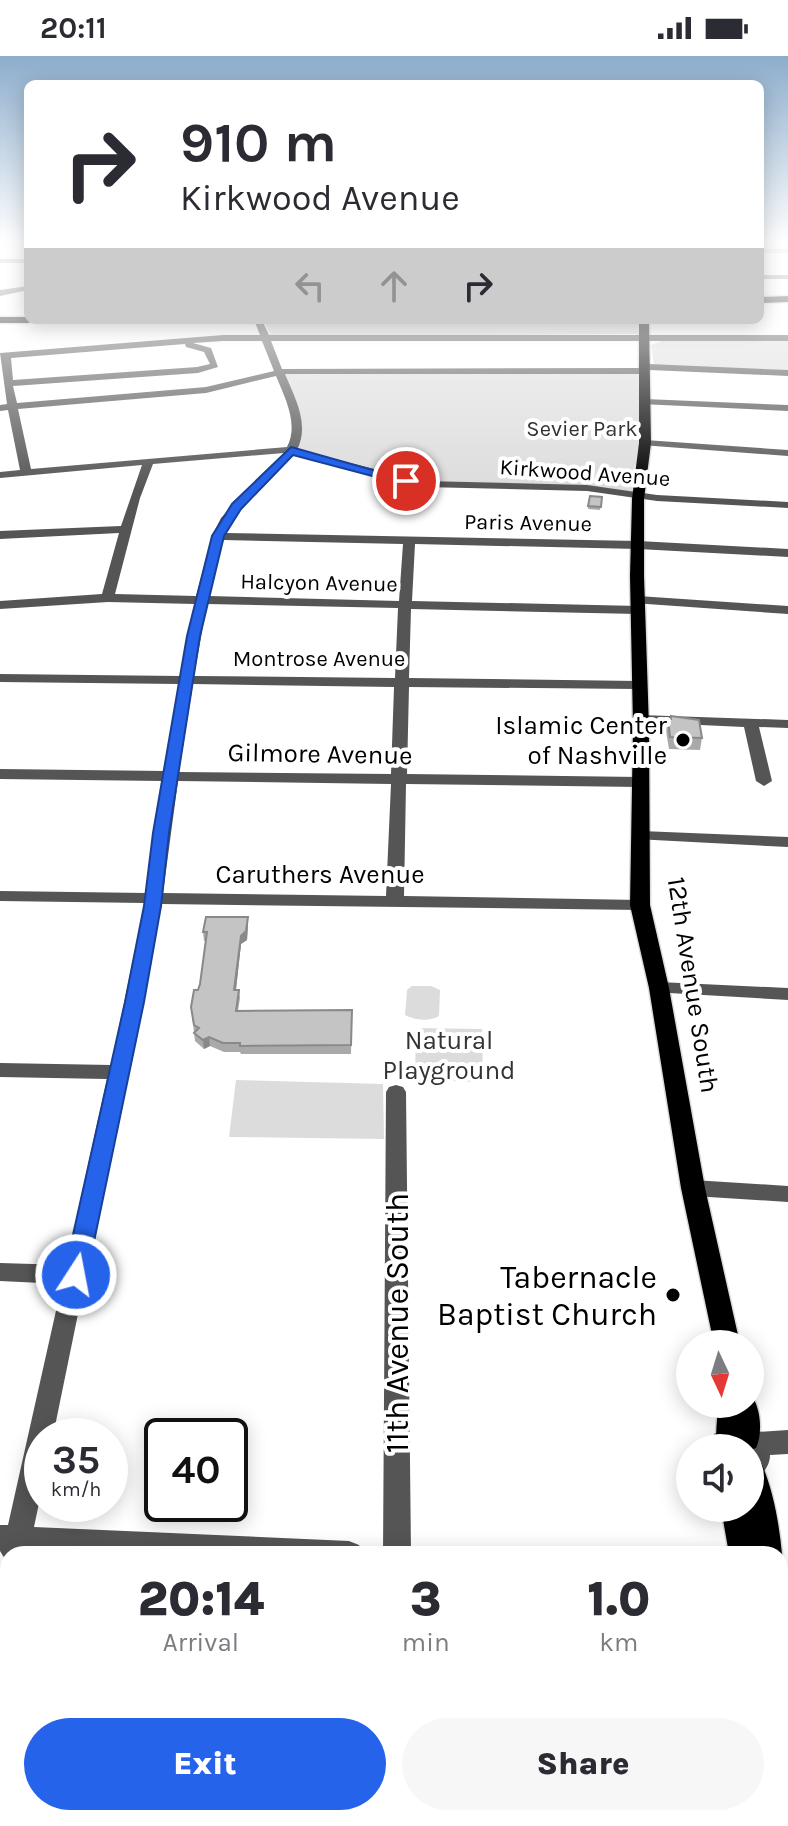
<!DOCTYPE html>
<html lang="en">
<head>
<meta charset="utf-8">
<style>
	:root { --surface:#fff; --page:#f7f7f7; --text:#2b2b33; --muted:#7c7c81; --accent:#2563eb }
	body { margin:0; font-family:Karla,sans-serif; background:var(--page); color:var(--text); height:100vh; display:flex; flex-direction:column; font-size:30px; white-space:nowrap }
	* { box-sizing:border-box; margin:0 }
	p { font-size:26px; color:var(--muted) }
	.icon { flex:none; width:44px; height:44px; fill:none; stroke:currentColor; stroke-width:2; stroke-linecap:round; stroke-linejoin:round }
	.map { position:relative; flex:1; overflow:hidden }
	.drawer { position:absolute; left:0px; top:1490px; width:788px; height:280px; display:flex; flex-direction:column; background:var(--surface); border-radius:24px 24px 0 0; box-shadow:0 4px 20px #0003 }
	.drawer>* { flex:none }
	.top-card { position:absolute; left:24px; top:24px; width:740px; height:244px; border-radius:12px; box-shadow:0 4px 20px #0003; background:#fff; color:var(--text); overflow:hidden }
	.needle { width:52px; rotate:176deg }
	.fabs { position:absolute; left:676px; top:1274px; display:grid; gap:16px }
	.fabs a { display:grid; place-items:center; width:88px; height:88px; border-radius:50%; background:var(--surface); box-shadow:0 4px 20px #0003; font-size:40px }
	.speed { position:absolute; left:24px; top:1362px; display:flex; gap:16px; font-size:40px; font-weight:700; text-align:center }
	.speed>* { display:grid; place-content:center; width:104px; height:104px; border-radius:50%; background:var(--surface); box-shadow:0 4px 20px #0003; line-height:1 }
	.speed small { font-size:20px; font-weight:400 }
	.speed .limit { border:4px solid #111; border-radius:12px; background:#fff; color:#111 }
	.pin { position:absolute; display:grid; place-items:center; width:68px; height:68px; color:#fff; margin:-34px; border:4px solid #fff; border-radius:50%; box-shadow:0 2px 8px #0007 }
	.me { position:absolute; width:88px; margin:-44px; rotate:11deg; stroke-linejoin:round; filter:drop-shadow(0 0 6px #0008) }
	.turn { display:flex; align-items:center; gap:28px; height:168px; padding:0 24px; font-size:36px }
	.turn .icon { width:104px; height:104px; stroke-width:2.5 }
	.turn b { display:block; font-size:56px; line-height:68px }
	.lanes { display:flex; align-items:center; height:76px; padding:0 24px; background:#0003; justify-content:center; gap:40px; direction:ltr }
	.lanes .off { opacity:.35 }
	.eta { display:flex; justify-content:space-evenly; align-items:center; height:136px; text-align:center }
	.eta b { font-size:48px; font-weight:800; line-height:56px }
	.cta { display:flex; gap:16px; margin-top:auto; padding:16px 24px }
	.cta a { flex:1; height:92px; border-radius:48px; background:var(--accent); color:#fff; font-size:32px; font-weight:800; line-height:92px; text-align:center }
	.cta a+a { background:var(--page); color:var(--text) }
	.status { display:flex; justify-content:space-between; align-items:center; height:56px; padding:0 40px; background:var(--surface); direction:ltr }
	.status svg { height:22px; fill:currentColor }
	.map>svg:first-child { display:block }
	.green { fill:#dcdcdc }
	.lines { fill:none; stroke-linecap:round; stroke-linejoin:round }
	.major-casing { stroke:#dbdbdb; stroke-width:3 }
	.highway-casing { stroke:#dbdbdb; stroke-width:3 }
	.minor { fill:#555; fill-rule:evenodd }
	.major { fill:#000; fill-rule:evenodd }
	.highway { fill:#000; fill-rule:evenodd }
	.wall { fill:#a9a9a9 }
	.shaded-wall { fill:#898989 }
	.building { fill:#c4c4c4; stroke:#898989; stroke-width:2 }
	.route { fill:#2563eb; stroke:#184099; stroke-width:2 }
	.poi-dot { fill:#000; stroke:#fff; stroke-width:3 }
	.labels { text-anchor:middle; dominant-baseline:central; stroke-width:8; stroke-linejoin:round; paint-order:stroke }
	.far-park-label { font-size:22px; fill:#333; stroke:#fff }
	.far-street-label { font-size:22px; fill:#000; stroke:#fff }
	.poi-label { font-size:26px; fill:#000; stroke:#fff; text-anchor:end }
	.street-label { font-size:26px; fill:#000; stroke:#fff }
	.park-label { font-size:26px; fill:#333; stroke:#fff }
	.near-poi-label { font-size:32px; fill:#000; stroke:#fff; text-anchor:end }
	.near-street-label { font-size:32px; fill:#000; stroke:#fff }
</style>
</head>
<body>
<div class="status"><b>20:11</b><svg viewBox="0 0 49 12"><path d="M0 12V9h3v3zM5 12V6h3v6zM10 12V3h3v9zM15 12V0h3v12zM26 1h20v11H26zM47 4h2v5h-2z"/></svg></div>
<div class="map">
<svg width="788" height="1770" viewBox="0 0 788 1770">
	<rect width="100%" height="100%" fill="#fff"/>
	<path class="green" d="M264,264h375v14l-368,2z
		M662,285h126v31l-134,-6 -3,-21z
		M281,315l359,1v75l-6,20v25c-65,-9 -130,-3 -195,-9 -49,-4 -96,-20 -143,-34l6,-23z
		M412,930h19l9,4 -1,26c-9,6 -25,4 -34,-1l2,-25z
		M416,972l66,1 1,53 -68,-2z
		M236,1024l147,4 1,55 -155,-2z"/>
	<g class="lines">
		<g class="major-casing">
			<path id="major" d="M639,264h10l2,123 -7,56v77l5,151 1,178 19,83 36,200 35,156h-26l-33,-156 -32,-200 -19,-83 3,-178 -3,-151 2,-77 7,-56z
				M750,1338c11,12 13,39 6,54l-6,2 -31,-3c-6,-13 0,-28 -2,-43h33z
				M750,1400l10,4c13,29 19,62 22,94l-2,5v-5h-51l-8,-46h29z
				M780,1623l8,3v76l-8,-4z"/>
		</g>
		<g class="highway-casing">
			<path id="highway" d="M788,240v6l-28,1v-6z
				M0,261h28v3h6l-6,3h-28z"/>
		</g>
		<path class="minor" d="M760,193h28v4h-28z
			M0,203h28v4h-28z
			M760,219h28v4h-28z
			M28,230v4l-28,6v-6z
			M254,264h8l7,15h519v6h-517l11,28 356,-1 11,-4 139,6v6l-138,-6 -11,4h-354c10,24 25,50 12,76l127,31 163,4 70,10 131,7v6l-131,-7 -70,-10 -163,-4 -130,-32 -62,64 -6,14 412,8 150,8v8l-150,-8 -223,-5 -3,57 226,5 7,4 -7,4 -227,-5 -2,69 229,3 7,4 -7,4 -229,-2 -2,87 232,3 8,5 -8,5 -233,-3 -2,112 236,4 9,5 -9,5 -478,-6 -109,532h-11v53l-8,38 315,14 10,4 4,9 -334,-2 -21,2v10l-8,-13v-26h8l54,-241 -62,-3v-18l66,2 41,-186 -107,-2v-14l111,2 34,-162 -145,-2v-10l146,2 16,-112 -162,-2v-10l164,2 15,-87 -179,-2v-8l180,2 15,-72 -87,-2 -108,7v-8l102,-7 17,-61 -119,6v-8l121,-5 21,-61 -142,13v-6l20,-2 -12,-60 -8,1v-6l7,-1 -7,-51 223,-18h37zM223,285h39l12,30 -68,16 -189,16 -4,-17 185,-13 20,-6 -7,-19 -18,-5zM185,288l1,3 18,5 6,12 -13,3 -184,13 -2,-22zM276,320c9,22 23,48 11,71l-256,22 -13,-60 188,-16zM284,397l-63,65 -9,18 -16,60 -81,-2 25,-96 13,-34zM223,484l180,4 -4,57 -190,-5zM207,548l191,4 -3,70 -201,-2zM193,628l201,3 -3,87 -212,-2zM178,725l213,3 -5,112 -223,-3z
			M645,343l143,6v6l-147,-7v-4z
			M645,384l143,10v6l-147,-11v-4z
			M638,540l150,10v8l-155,-11v-6z
			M640,659l148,5v8l-29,-1 13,54 -8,5 -8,-5 -12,-54 -109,-5 -2,-3z
			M641,775l147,6v10l-153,-8 -2,-3z
			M659,926l129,6v12l-136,-8 -2,-4z
			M396,1029l7,2 3,5 5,462h-28l3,-462 3,-5z
			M693,1124l95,6v16l-95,-6 -8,-2 -3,-6 3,-6z
			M734,1369l22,7 32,-2v24l-18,1c0,12 -9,22 -20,26v-33h-42l6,-14z
			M8,1515v60l-8,3v-59z
			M378,1762h32v8h-32z"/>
		<use href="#major" class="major"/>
		<use href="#highway" class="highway"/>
	</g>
	<path class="wall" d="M590,440l12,1 -2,13 -12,-1z
		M671,660l31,22 -2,12 -31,-1 -3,-18 2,-12h2z
		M248,869l-1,15 -6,4 -5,46h3l1,8 -2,13 114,-1 -1,44h-110l-1,-2h-16l-14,-6 -6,3 -9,-8 -4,-34 9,-23 6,-43h-2l-1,-9z"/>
	<path class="shaded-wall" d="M248,861v8l-1,15 -6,4 -6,54 -1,-8 7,-54z
		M209,981l1,9 -6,3 -1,-9z"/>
	<path class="building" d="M590,440l12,1 -1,10 -13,-1z
		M671,660l28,4 3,18 -32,-1 -2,-18h3z
		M206,861h42l-2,14 -5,5 -7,54h5l-3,21 116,-1 -1,35 -111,1v-3h-17l-14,-6 -6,3 -9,-7 5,-5 -5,-3 -3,-18 3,-17h4l2,-6 7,-52h-4z"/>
	<linearGradient id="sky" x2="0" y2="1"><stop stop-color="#8cadcc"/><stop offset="0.43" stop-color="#fff"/><stop offset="1" stop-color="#fff" stop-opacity="0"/></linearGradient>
	<rect width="788" height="434" fill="url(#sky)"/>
	<path class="route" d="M291,391l121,34 -6,4 -113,-30 -52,54 -17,27 -24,100 -31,197 -8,73 -17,96 -57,273 -3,7 -8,3 -8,-3 -4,-7 61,-273 19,-96 9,-73 34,-197 25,-100 20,-32z"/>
	<g class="poi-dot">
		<circle cx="683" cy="684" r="8"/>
		<circle cx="673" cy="1239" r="8"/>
	</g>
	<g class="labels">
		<g class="far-park-label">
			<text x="582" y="373">Sevier Park</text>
		</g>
		<g class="far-street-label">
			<text transform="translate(585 417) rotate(4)">Kirkwood Avenue</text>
			<text transform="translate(528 467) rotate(1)">Paris Avenue</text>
			<text transform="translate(319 527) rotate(1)">Halcyon Avenue</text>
			<text x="319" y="603">Montrose Avenue</text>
		</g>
		<g class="poi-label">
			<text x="667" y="669">Islamic Center<tspan x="667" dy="30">of Nashville</tspan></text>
		</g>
		<g class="street-label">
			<text transform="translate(320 698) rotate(1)">Gilmore Avenue</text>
			<text x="320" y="818">Caruthers Avenue</text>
			<text transform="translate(693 929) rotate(81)">12th Avenue South</text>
		</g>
		<g class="park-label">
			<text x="449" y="984">Natural<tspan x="449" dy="30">Playground</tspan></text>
		</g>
		<g class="near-poi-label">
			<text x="657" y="1221">Tabernacle<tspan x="657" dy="37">Baptist Church</tspan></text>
		</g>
		<g class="near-street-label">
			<text transform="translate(397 1267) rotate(-90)">11th Avenue South</text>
		</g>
	</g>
</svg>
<div class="fabs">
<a><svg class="needle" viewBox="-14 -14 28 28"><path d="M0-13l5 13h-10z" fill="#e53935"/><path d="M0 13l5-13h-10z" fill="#7c7c81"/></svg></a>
<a><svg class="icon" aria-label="sound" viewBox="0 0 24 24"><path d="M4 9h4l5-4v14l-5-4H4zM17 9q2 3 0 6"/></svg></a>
</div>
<div class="speed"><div>35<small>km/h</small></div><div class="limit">40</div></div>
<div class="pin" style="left:406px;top:425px;background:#d93025"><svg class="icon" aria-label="arrive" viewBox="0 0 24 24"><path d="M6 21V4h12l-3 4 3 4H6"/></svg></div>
<svg class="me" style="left:76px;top:1219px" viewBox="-20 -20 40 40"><circle r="17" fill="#2563eb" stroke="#fff" stroke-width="3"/><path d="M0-11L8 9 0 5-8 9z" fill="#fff"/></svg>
<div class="top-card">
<div class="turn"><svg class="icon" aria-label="right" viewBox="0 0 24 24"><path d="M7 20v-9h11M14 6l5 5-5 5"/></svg><div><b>910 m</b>Kirkwood Avenue</div></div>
<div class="lanes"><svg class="icon off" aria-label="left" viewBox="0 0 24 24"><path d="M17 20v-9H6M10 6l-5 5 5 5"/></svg><svg class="icon off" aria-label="ahead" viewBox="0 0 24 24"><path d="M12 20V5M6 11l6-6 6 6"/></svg><svg class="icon" aria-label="right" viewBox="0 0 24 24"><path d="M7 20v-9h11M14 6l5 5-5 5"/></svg></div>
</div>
<section class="drawer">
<div class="eta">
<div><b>20:14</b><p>Arrival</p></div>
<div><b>3</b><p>min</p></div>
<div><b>1.0</b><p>km</p></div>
</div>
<div class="cta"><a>Exit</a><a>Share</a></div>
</section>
</div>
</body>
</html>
